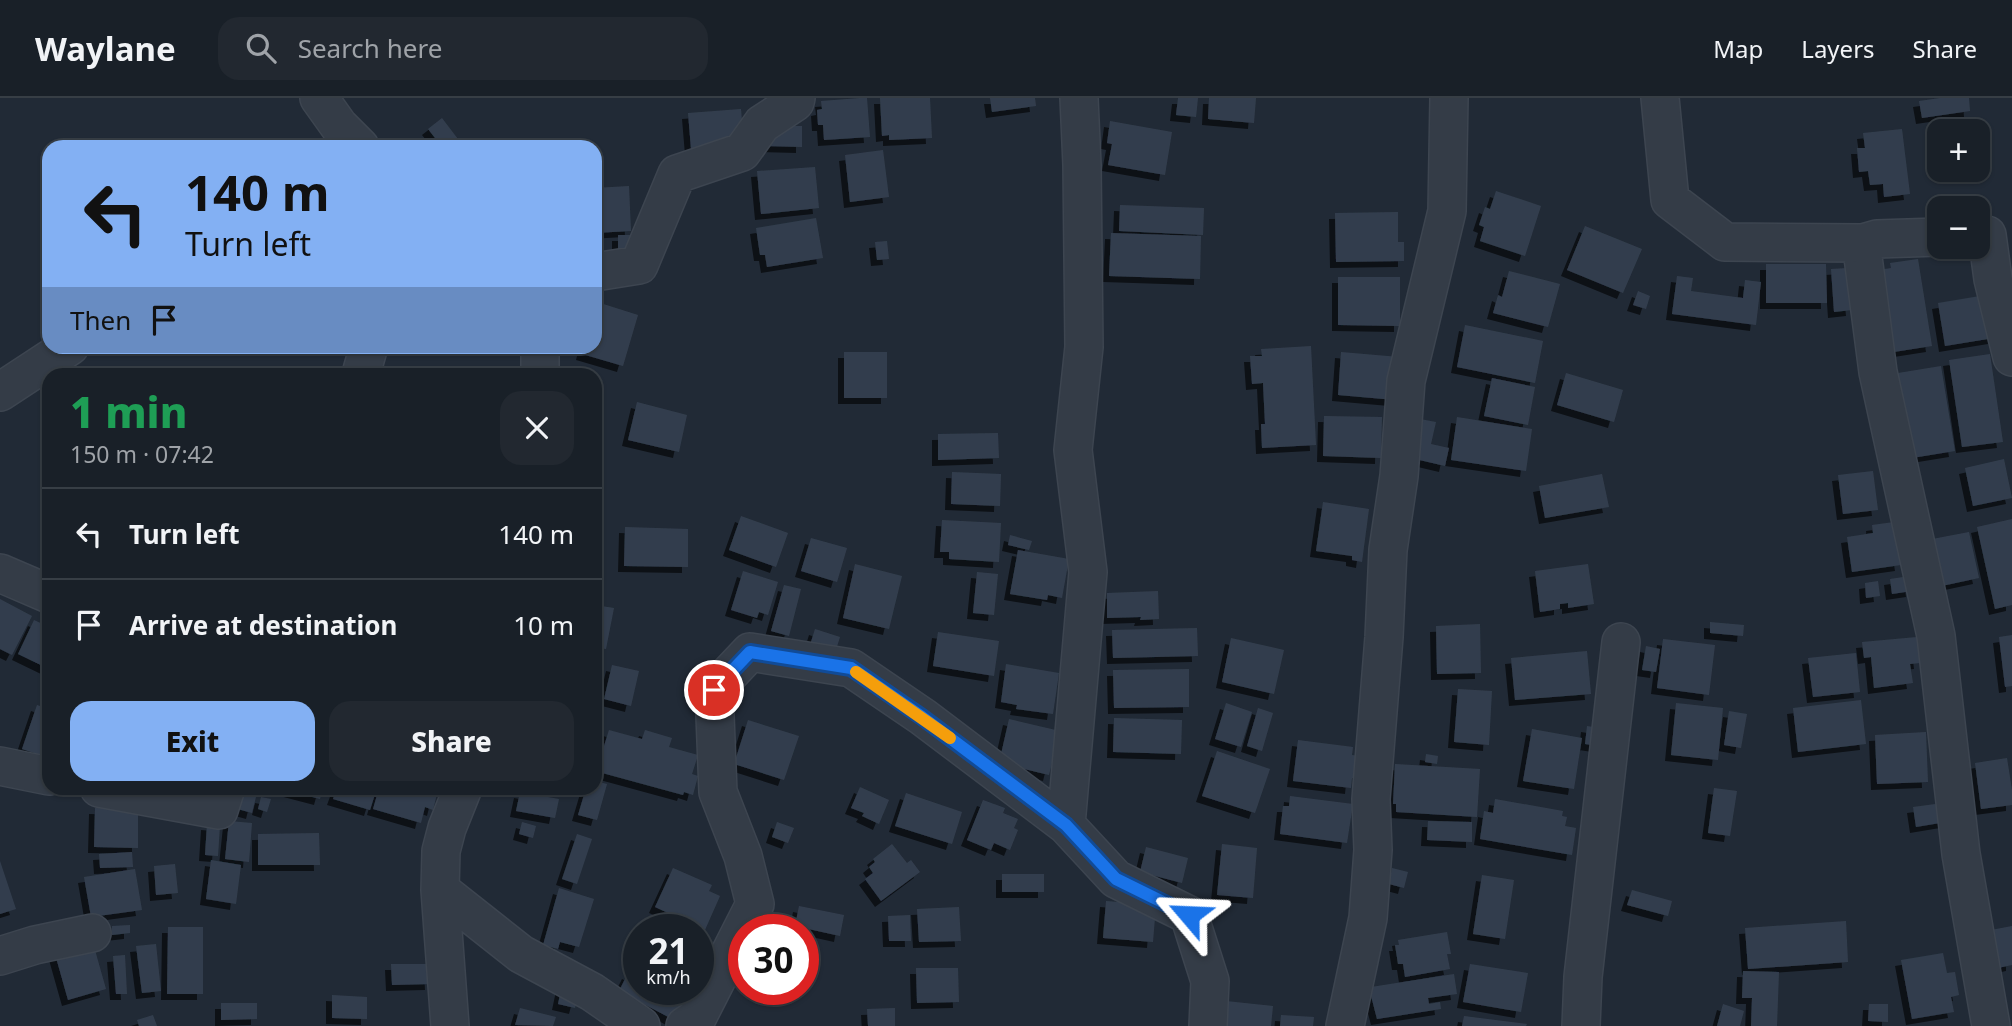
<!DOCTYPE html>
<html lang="en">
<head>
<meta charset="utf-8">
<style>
	:root { --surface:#192028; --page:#222830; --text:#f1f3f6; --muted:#9fa3a8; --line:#373e45; --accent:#83b0f3 }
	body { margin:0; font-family:"Noto Sans",sans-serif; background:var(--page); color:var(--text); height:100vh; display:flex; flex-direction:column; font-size:26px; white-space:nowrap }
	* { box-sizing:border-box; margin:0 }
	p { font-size:23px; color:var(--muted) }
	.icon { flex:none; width:38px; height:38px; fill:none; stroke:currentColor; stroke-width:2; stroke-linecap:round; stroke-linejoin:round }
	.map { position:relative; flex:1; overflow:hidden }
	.sheet { position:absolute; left:42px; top:270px; width:560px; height:427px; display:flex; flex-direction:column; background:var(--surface); border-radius:21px; box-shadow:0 2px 5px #0004,0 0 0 2px var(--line) }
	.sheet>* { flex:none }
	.hud { position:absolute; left:42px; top:42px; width:560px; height:214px; border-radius:21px; box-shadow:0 2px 5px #0004,0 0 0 2px var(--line); background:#83b0f3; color:#111; overflow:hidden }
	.controls { position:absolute; left:1927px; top:21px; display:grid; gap:14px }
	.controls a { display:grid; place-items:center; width:63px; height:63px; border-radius:14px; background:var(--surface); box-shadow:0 2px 5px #0004,0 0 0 2px var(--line); font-size:35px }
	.speed { position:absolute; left:623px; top:816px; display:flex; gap:14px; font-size:35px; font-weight:700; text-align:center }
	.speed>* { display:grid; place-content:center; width:91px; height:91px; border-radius:50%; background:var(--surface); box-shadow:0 2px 5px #0004,0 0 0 2px var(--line); line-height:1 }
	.speed small { font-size:18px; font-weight:400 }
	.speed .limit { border:10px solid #d22; background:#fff; color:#111 }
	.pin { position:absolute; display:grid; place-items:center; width:60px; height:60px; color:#fff; margin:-30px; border:4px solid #fff; border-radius:50%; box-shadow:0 2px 7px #0007 }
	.me { position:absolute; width:77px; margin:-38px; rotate:296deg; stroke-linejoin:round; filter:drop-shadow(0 0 5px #0008) }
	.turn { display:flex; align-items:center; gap:24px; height:147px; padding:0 28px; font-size:32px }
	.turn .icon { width:91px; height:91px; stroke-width:2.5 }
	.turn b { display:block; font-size:49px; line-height:60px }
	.then { display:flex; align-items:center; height:66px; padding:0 28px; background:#0003; gap:14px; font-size:26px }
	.round { display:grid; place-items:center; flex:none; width:74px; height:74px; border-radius:21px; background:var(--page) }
	.summary { display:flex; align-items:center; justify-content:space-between; height:119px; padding:0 28px }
	h1 { font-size:42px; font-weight:800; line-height:52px; color:#1e9e55 }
	.action { display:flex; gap:14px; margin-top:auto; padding:14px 28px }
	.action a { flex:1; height:80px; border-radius:21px; background:var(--accent); color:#111; font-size:28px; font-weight:800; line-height:80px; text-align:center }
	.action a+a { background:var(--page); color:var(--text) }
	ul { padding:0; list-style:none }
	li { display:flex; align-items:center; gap:21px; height:91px; padding:0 28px; border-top:2px solid var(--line) }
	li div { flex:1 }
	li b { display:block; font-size:26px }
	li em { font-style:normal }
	header { display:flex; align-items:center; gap:42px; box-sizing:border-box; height:98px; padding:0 35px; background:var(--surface); border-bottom:2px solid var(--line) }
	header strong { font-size:33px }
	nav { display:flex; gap:38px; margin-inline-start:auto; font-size:24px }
	.search { width:490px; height:63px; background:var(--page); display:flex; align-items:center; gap:18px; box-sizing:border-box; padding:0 24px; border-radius:21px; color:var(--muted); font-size:26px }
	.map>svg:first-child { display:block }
	.building { fill:#333e4d; filter:url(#shadow) }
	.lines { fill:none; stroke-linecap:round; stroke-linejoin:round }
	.minor-casing { stroke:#3d4550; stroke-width:40 }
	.minor { stroke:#343c47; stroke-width:37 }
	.route-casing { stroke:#114b97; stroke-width:18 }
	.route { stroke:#1a73e8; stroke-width:12 }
	.slow { stroke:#f59e0b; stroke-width:12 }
</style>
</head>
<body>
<header>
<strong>Waylane</strong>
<div class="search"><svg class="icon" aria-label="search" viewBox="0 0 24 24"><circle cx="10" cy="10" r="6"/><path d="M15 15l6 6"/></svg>Search here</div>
<nav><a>Map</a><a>Layers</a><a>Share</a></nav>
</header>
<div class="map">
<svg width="2012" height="928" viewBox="0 0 2012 928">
	<defs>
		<filter id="shadow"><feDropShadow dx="-6" dy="6" stdDeviation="0" flood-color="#0009"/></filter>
	</defs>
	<rect width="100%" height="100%" fill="#212a36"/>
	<path class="building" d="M860,0h7l3,39 -46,3 -1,-15h-5l-1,-15 5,-1 -1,-8z
		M880,0h50l2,40 -43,2v-5l-7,1z
		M990,0h45l1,8 -44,6z
		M1178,0h20l-2,19 -20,-2z
		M1209,0h47l-2,25 -46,-4z
		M1940,0h29l1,13 -48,7 -3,-17z
		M741,11l3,36 -53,4 -3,-36z
		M442,20l22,29h-22l-14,-18z
		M1110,23l62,11 -7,43 -57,-10 4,-21 -5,-1z
		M766,28h36v21l-37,-1z
		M1902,31l8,65 -26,3 -1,-13 -13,1 -2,-14 -9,1 -2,-24h8l-2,-15z
		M883,52l6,47 -39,5 -5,-47z
		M815,69l4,41 -58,6 -4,-43z
		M629,88l2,45 -36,2v-45z
		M1496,93l45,15 -16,50 -45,-15 4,-14 -5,-2 6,-18 5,2z
		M1120,107l84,3 -1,27 -84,-4z
		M1398,114v30h6v19l-68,1 -1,-49z
		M816,120l7,40 -56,9 -2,-12h-5l-4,-27z
		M1585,128l57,23 -19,44 -56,-23z
		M1111,135l90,3 -1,43 -91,-3z
		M618,137h12v18l-12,-1z
		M887,143l2,18 -12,1 -2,-18z
		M1918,161l14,87 -51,8 -4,-84 14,-2 -1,-5z
		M1766,166h60l1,39h-61z
		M1848,170l4,42 -18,2 -3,-43z
		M1509,173l51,13 -12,43 -55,-14 5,-18 4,2z
		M1677,178l16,2 -2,13 52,7 2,-18 16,2 -5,43 -84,-11z
		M1338,179h62v49l-62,-1z
		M1638,193l12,5 -4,13 -13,-4z
		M1986,197l8,43 -49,8 -7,-43z
		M597,204l41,13 -15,51 -41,-12 2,-8h11v-37z
		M1465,227l78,16 -8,42 -78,-16z
		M1311,248l5,99 -54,3 -1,-24h4l-2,-41 -11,1 -2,-28h12l-1,-7z
		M844,254h43v46h-43z
		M1341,254l58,5 -4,43 -57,-5z
		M1990,256l13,88 -41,5 -13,-87z
		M1941,268l14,85 -43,7 -14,-85z
		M1566,275l57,17 -9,32 -57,-17z
		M1492,280l43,9 -7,38 -44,-9z
		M637,304l50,13 -8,37 -51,-12z
		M1324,318l58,1 -1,41 -58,-2z
		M1457,319l75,12 -6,42 -75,-11z
		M1420,321l16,3 -5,22 18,4 -4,18 -34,-8z
		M998,335l1,25 -61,2v-26z
		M2004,361l8,39 -39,8 -8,-38z
		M1873,373l5,39 -35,4 -5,-39z
		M952,374l49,2 -1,32 -49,-2z
		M1602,376l7,33 -64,11 -6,-32z
		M1323,404l46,7 -7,53 -10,-2v-4l-36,-5z
		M741,418l47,17 -12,34 -47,-17z
		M2012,421v86l-17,4 -18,-82z
		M942,422l59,3 -2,39 -50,-3v-7h-9z
		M1894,424l7,43 -49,7 -5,-35 26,-4 -1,-8z
		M625,429l63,2v38l-64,-1z
		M1969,434l10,46 -42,9 -10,-47z
		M1010,437l22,6 -3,9 -21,-5z
		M811,440l36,10 -10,34 -36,-11z
		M1018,452l51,9 -7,39 -14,-3 -1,5 -37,-6z
		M855,466l47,12 -13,53 -46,-11z
		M1588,466l6,40 -26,4v-5l-8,1v5l-20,3 -5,-41z
		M743,473l35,11 -10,33 -9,-3 -2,6 -26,-8z
		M977,474l21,2 -4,41 -21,-2z
		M1910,478l2,15 -20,3 -2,-15z
		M1878,483l2,15 -14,2 -1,-15z
		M784,487l17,4 -12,47 -18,-5z
		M1158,493l1,28 -19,1 1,-3 -34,1v-25z
		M0,501l32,17 -20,39 -12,-6z
		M595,507l19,3 -8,41 -11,-2z
		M34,522l15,7v42l-31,-15z
		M1710,524l34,3 -1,11 -33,-3z
		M1480,526l1,49 -44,1 -1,-48z
		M1197,530l1,28 -85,2 -1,-28z
		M815,531l25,8 -5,16 -25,-8z
		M938,534l61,9 -5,35 -61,-10z
		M2012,537v51l-7,1 -6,-50z
		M1917,539l3,26 -10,1 3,19 -39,5 -3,-31 -7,1 -2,-16z
		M1231,540l53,12 -10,44 -52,-12z
		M1663,541l52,6 -6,50 -52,-7z
		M1646,548l14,3 -4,23 -14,-2z
		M1587,553l4,43 -76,6 -4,-42z
		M1856,555l4,39 -47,5 -5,-39z
		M1006,566l53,9 -6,41 -37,-5 1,-4 -16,-3z
		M595,567l9,2 -8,34h-1z
		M612,567l27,6 -8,35 -27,-7z
		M1189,571v38l-75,1 -1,-38z
		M1458,591l34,2 -3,54 -35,-3z
		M1861,602l5,44 -68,8 -5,-44z
		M1226,605l26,9 -11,35 -26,-8z
		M1676,605l47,5 -5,52 -47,-5z
		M37,607l12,4v49l-27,-9z
		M1258,610l15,5 -11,38 -15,-5z
		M1729,613l18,3 -6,34 -17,-3z
		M1114,620l68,2 -1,34 -68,-2z
		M1009,621l51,12 -11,44 -50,-12z
		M748,622l51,16 -15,44 -50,-16z
		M1587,628l13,2 -2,18 -13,-2z
		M1532,631l50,9 -8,51 -51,-8z
		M609,632l33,9 3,-9 27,8 -3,9 29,8 -6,19 6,2 -5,19 -9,-3 -1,3 -88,-24 6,-26 3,1z
		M1926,634l2,50 -51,2 -2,-49z
		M1298,642l55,7 -1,8 7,1 -3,22h-4l-1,10 -58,-7z
		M1217,653l53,18 -15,44 -53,-17z
		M1426,656l12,2 -1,8 -12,-2z
		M2007,660l5,32v15l-31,4 -6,-46z
		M1395,666l85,5 -3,48 -81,-5v-8h-3z
		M595,683l12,3 -10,36 -19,-5 8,-27h9z
		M860,689l29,13 -10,24 -17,-8 2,-3 -13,-5z
		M278,690h45l-3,11z
		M337,690h40l-7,22 -37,-11z
		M379,690h51l-1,4 8,2 -4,16 -8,-3 -4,16 -48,-14z
		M1714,690l23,3 -7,45 -22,-3z
		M239,694l17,5 -4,16 -18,-5z
		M520,694l39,7 -4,19 -39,-7z
		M906,695l56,19 -10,32 -57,-18z
		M1290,698l63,8 -6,39 -67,-9 3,-28h6z
		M261,699l10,2 -4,13 -9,-3z
		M1495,701l68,12 -1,5 5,1 -2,9 11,2 -4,27 -92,-16 4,-28 9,2z
		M983,702l22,8 -2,5 15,6 -4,9 4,2 -8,20 -16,-7 -3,7 -24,-10z
		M1943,705l3,19 -30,5 -3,-20z
		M95,710l43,1v39l-44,-1z
		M229,723l23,2 -3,39 -24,-3z
		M1428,723l44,1v20l-45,-2z
		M522,724l14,4 -3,12 -14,-4z
		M777,724l17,6 -6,15 -16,-6z
		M207,726l13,1 -2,31 -13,-1z
		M319,735l1,32h-62v-31z
		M577,736l15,5 -15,45 -15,-5z
		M892,746l15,19 4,-3 9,12 -39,29 -16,-22 8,-6 -4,-6 6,-5 -2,-3z
		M1222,746l35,4 -4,50 -36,-3z
		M1146,749l42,11 -6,25 -42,-11z
		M132,754l1,15 -33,1 -1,-14z
		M211,762l30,5 -5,39 -30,-5z
		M0,763l16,48 -16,5z
		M175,766l3,29 -22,2 -2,-29z
		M673,770l39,17 -3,6 11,5 -15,34 -50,-23z
		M1392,770l16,4 -4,16 -15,-4z
		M135,771l7,41 -51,7 -7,-40z
		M1002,776h42v18h-42z
		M1482,777l32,5 -9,59 -32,-5z
		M559,790l35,11 -15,48 -19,-5 -2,7 -15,-4z
		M1632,792l40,11 -4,15 -41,-11z
		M1106,803l50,4 -3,37 -50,-4z
		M799,808l45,9 -4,21 -45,-10z
		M959,809l2,34 -42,1 -2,-33z
		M910,817l1,26h-22l-1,-25z
		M1846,823l2,41 -100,7 -3,-41z
		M130,827v8l-18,2v-9z
		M2012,828v39l-14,3 -7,-38z
		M168,829h35v67h-36z
		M1447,834l4,22h-4l3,15 -45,8 -2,-13h-5l-3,-19h4l-1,-5z
		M93,845l13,46 -38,11 -13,-46z
		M156,846l5,47 -19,2 -6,-47z
		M1943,855l4,20 8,-1 4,23 -8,2 3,15 -42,7 -11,-59z
		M125,857l2,39h-11l-3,-38z
		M391,866h39l1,20 -39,1z
		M1470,866l58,9 -7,39 -58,-10z
		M916,870h42l1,34 -42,1z
		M1743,873l36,1 -2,54h-26l1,-28h-10z
		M628,875l11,5v11h19l26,14 -10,17 -55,-29z
		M1454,876l3,20 -29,4 1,6 11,-2 1,7 -64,10 -7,-27h2l-1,-5z
		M562,887l18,4 -5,19 -17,-4z
		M332,897l35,2v22l-35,-1z
		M1226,903l47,5 -2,20h-48z
		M221,905h36v16l-36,1z
		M1723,906l21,7 -4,15h-23z
		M1869,906h19v18l-20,-1z
		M520,910l36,9 -3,9 -38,-1z
		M895,910v18h-27l-1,-17z
		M153,917l4,11h-18l-2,-6z
		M1281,917l33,2 -1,9h-33z
		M1464,918l63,8 -1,2h-64z"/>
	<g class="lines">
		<g class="minor-casing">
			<path id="minor" d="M319,0l20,28 21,21
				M1079,0l3,67 2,182 -11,103 15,122 -22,253 50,54 73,36 21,66 -2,45
				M1660,0l10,102 55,42 138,1
				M1987,137l6,44 19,78
				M1939,139l-62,2 -14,4v14l15,115 58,264 25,218 30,172
				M595,174l44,-7 38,-91 65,-22 20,-28 33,-22 1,-4
				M361,276l8,-28
				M540,276v-28
				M0,294l70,-46
				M0,475l49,21
				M0,668l49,10
				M99,690l120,22 7,-22
				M440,792l81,64 71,38 49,34
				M0,858l35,-11 57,-12
				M450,928l-10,-136 1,-39 6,-23 16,-40
				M685,928l12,-8 58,-114 -12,-48 -25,-64 -4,-102 36,-38 101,16 72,49 143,108
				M1345,928l23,-108 5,-68 -2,-51 13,-162 4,-87 11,-74 7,-95 41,-170 2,-113
				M1581,928l2,-49 38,-335"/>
		</g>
		<use href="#minor" class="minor"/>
	</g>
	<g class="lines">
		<g class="route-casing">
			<path id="route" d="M714,592l36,-38 101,16 71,49 144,108 50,54 73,36"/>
		</g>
		<use href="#route" class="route"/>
		<path class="slow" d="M856,574l94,66"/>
	</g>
</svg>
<div class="controls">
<a>+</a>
<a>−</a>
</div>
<div class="speed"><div>21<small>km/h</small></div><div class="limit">30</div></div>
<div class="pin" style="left:714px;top:592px;background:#d93025"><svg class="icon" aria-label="arrive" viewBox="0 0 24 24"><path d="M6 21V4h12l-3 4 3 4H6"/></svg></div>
<svg class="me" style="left:1189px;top:817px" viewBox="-20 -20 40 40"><path d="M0-17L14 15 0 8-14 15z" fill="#1a73e8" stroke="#fff" stroke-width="4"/></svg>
<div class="hud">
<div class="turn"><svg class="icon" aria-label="left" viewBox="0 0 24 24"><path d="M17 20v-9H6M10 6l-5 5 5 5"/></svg><div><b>140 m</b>Turn left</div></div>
<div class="then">Then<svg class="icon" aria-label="arrive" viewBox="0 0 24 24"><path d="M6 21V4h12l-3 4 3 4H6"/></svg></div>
</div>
<section class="sheet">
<div class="summary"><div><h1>1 min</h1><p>150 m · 07:42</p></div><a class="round"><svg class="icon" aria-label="close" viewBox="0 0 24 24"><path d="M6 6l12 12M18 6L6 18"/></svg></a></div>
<ul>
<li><svg class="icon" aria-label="left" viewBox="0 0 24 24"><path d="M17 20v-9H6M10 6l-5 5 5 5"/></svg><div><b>Turn left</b></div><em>140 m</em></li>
<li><svg class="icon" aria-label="arrive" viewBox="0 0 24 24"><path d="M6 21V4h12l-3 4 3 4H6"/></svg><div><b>Arrive at destination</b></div><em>10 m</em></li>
</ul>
<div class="action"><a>Exit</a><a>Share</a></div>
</section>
</div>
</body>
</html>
